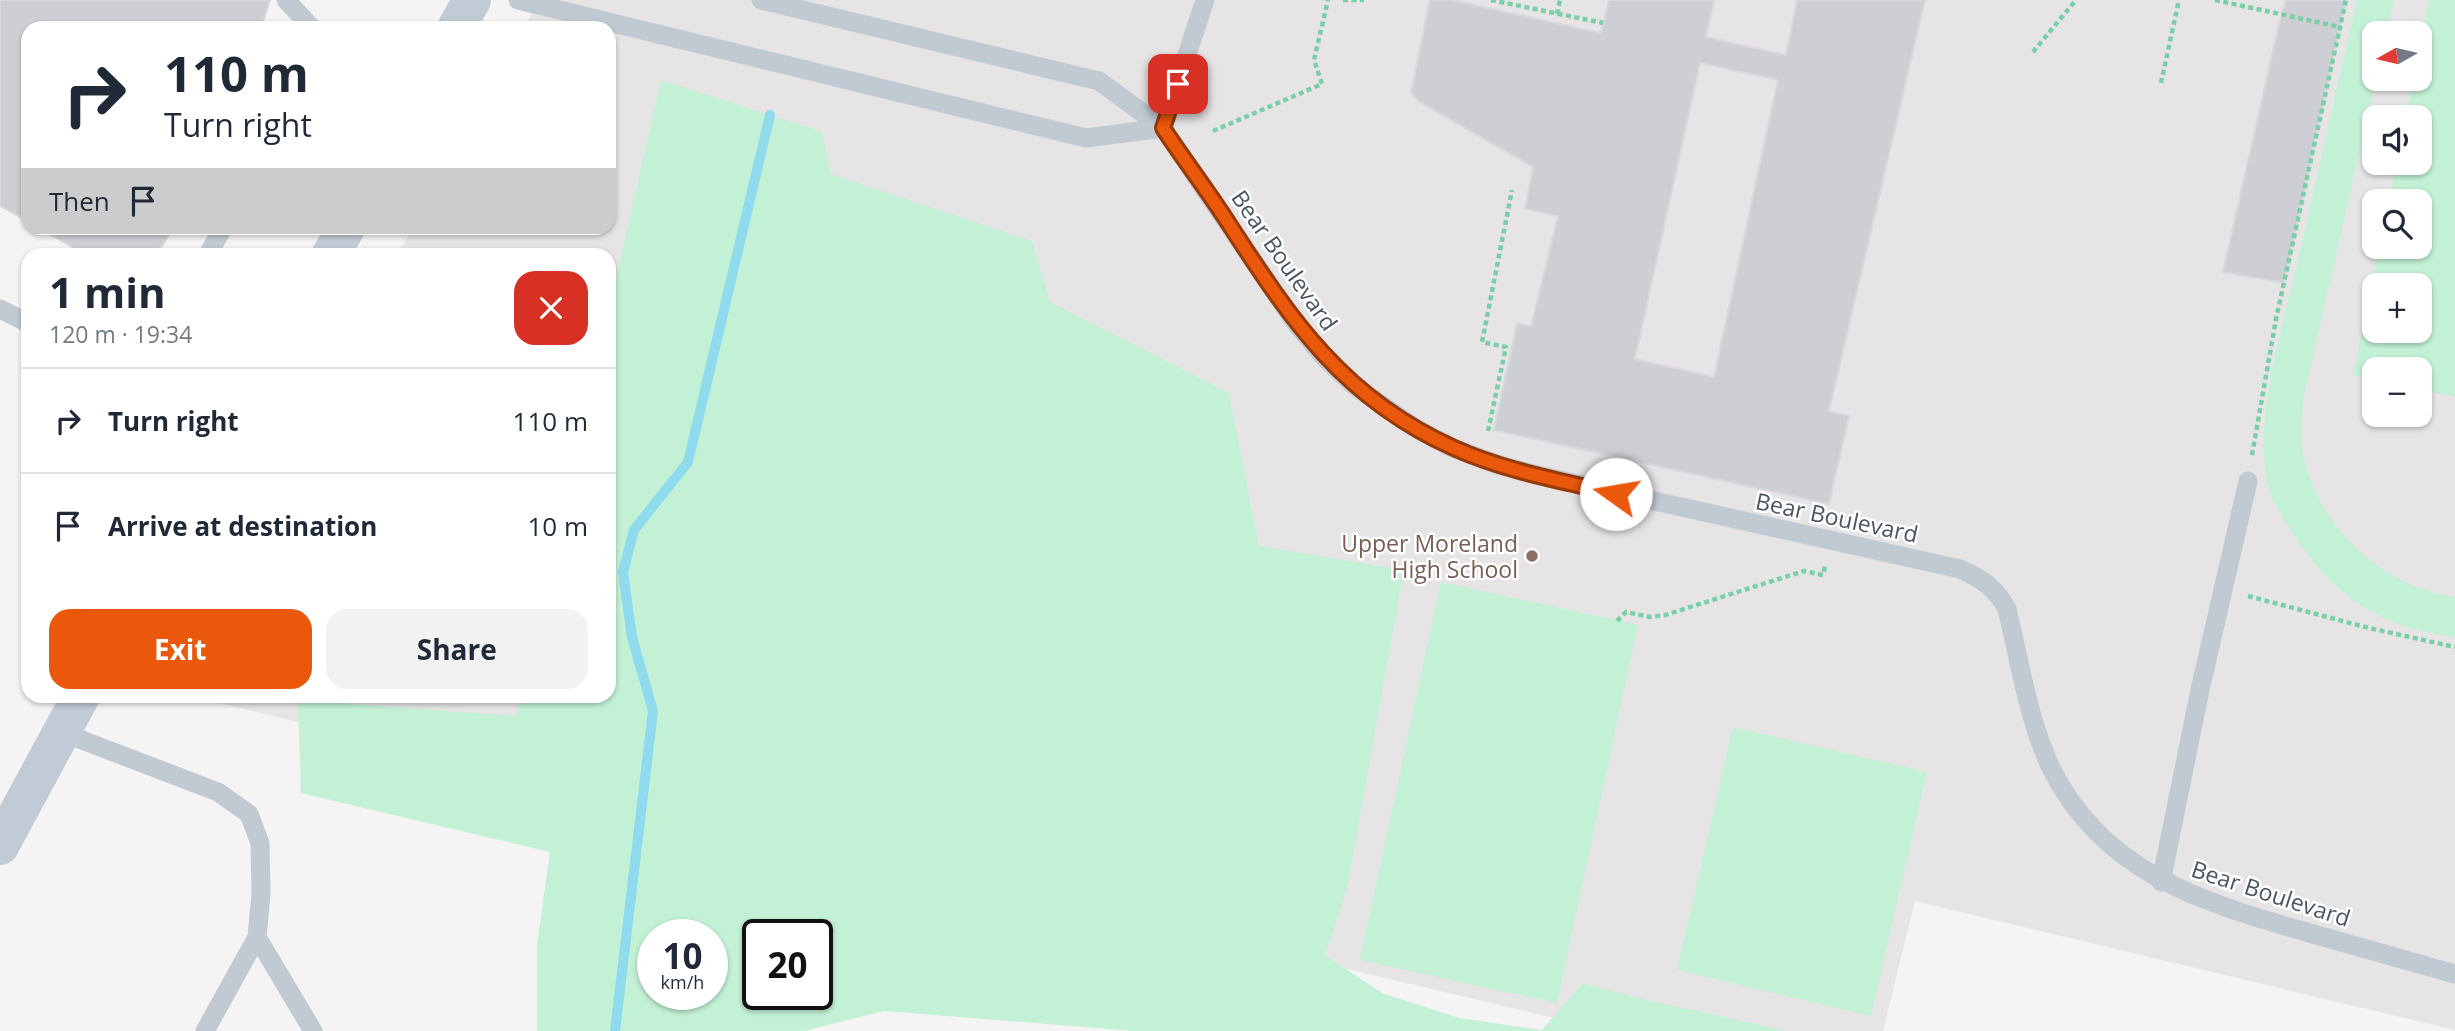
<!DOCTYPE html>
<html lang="en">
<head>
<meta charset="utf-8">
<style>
	:root { --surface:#fff; --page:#f2f2f3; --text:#1f2937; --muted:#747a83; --line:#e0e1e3; --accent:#ea580c }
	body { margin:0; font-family:"Open Sans",sans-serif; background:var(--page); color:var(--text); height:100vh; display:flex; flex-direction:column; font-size:26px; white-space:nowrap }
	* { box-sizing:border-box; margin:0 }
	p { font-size:23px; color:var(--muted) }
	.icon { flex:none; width:38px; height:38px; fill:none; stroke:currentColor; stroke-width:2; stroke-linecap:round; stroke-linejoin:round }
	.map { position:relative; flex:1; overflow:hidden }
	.details { position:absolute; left:21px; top:248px; width:595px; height:455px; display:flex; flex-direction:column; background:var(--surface); border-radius:21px; box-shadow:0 2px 5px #0004 }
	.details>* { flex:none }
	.hud { position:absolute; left:21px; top:21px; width:595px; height:214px; border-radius:21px; box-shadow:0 2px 5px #0004; background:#fff; color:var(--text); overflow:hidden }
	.needle { width:46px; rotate:262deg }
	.buttons { position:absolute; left:2362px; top:21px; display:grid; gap:14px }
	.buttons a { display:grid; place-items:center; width:70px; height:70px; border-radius:14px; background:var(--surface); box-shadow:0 2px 5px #0004; font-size:35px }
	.speed { position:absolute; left:637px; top:919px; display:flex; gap:14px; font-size:35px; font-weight:700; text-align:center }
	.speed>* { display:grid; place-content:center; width:91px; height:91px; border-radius:50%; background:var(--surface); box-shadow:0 2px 5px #0004; line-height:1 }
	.speed small { font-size:18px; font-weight:400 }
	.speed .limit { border:4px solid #111; border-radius:10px; background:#fff; color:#111 }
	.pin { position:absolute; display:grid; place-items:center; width:60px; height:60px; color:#fff; margin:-30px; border-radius:14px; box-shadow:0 4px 10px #0006 }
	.me { position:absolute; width:77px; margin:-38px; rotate:283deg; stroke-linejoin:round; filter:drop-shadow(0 0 5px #0008) }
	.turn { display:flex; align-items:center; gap:24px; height:147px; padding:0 28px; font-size:32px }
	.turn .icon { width:91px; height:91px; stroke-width:2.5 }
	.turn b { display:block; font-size:49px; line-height:60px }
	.then { display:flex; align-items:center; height:66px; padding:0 28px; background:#0003; gap:14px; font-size:26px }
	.round { display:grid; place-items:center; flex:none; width:74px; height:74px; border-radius:21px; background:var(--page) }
	.overview { display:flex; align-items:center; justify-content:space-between; height:119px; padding:0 28px }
	h1 { font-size:42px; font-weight:700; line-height:52px }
	.primary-button { display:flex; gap:14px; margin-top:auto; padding:14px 28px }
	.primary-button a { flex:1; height:80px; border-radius:21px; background:var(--accent); color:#fff; font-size:28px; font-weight:700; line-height:80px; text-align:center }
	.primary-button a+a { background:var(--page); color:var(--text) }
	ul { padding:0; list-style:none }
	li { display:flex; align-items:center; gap:21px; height:105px; padding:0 28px; border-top:2px solid var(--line) }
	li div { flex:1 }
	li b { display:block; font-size:26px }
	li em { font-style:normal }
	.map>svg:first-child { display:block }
	.education { fill:#e6e4e5; fill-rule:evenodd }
	.green { fill:#c3f1d5; fill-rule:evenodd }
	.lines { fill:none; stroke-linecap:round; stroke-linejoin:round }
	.stream { stroke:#90daee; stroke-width:10 }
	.building { fill:#cdcfd5; stroke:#d7d9de; stroke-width:2; fill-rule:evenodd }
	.path { stroke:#7ad0a6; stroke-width:4.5; stroke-dasharray:5 3.5; stroke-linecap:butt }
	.lane { stroke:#c1cad2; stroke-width:19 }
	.secondary { stroke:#c1cbd6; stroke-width:38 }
	.route-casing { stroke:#983908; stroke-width:18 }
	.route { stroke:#ea580c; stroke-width:12 }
	.education-dot { fill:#8d6e63; stroke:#fff; stroke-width:2.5 }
	.labels { text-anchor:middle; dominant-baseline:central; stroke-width:5; stroke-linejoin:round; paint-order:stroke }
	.street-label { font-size:23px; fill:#4a5661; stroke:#fff }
	.education-label { font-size:23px; fill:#785e54; stroke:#fff; text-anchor:end }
</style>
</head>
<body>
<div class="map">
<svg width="2455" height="1031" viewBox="0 0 2455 1031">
	<rect width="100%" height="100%" fill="#f5f3f3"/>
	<path class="education" d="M539,0h1916v1030l-540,-129 -32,130h-273l-1417,-334 416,-1v-440l-212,-1 16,-27h196v-200h-86zM2375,33h45v46h-45zM2375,117h45v46h-45zM2375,201h45v46h-45zM2375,285h45v46h-45zM2375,369h45v46h-45z"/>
	<path class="green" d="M2357,0h37l-7,33h-12l1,46 -72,317c-1,16 -4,33 -2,49 9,76 78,142 153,152v40c-75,-9 -123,-42 -163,-105 -9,-14 -21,-31 -24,-47 -15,-64 14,-157 29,-220 20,-89 40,-177 60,-265z
		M2429,0h26v397l-35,-8v-20h-45v11l-22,-5 26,-128h41v-46h-32l8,-38h24v-46h-15l8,-38h7v-38zM2375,285h45v46h-45z
		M661,80l161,52 9,42 201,67 18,61 179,91 30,153 145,24 -57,319 -22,66 57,38 77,25 83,12 41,-47c66,20 135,31 202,48h-650l-251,-20 -80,20h-267v-86l13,-93 -249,-59 -3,-93 218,16 5,-19 88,-1v-386zM653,934h59v60h-59zM758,934h59v60h-59z
		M1441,582l197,43 -81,378 -197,-43z
		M1733,727l194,45 -56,244 -194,-46z"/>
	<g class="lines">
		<path class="stream" d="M615,1031l38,-320 -21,-74 -9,-65 11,-42 54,-68 82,-347"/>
	</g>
	<path class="building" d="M0,0h270l-9,28h-233v193l-28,-15z
		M1430,0h22l149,33 8,-33h105l-8,37 80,18 11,-55h128l-96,411 20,5 -20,88 -335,-74 23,-107 14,3 27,-110 -33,-7 8,-42 -115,-66 -7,-9zM1700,63l78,17 -64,297 -79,-18z
		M2286,0h60l-62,283 -61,-11 56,-248z
		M39,228h134l-17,28h-68z"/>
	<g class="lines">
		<path class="path" d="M1343,0h21
			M1491,0l112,23
			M2215,0l125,27
			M1557,14l3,-14
			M2033,52l43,-52
			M2161,83l18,-83
			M1213,131l109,-47 -8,-24 14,-60
			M1488,431l18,-84 -24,-5 30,-152
			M2252,455l24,-136 70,-319
			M2248,596l121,32 86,19
			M1617,621l9,-9 24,5 15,-2 139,-44 19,4 2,-9"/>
		<path class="lane" d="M286,0l26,28
			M518,0l568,138 77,-10
			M761,0l338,81 64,47 134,197 28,33 31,29 61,42 36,19 43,16 37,10 427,95c22,10 35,18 47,40 13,53 21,110 44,159 52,105 151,134 255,164 50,14 99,28 149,42
			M1163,128l42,-128
			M207,256l16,-28
			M0,309l28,14
			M61,732l157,60 31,22 11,29 1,51 -4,43 -52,94
			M2161,882l39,-192 48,-209
			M257,937l56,94"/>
		<path class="secondary" d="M456,28l16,-28
			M330,256l16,-28
			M0,846l81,-150"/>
	</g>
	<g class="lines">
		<g class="route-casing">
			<path id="route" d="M1178,84l-15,44c21,32 45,63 66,96 62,96 115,175 225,224 51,23 108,33 162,46"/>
		</g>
		<use href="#route" class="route"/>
	</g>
	<circle class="education-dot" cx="1532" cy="556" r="7"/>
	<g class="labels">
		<g class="street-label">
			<text transform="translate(1285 260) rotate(55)">Bear Boulevard</text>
			<text transform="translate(1837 517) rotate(12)">Bear Boulevard</text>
			<text transform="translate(2271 893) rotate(18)">Bear Boulevard</text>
		</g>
		<g class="education-label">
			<text x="1518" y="543">Upper Moreland<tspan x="1518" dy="26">High School</tspan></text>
		</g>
	</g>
</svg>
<div class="buttons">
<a><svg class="needle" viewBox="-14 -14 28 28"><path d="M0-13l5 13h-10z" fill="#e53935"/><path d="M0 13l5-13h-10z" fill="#747a83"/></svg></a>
<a><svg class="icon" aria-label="sound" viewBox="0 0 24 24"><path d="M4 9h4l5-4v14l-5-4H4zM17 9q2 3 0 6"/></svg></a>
<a><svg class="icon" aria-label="search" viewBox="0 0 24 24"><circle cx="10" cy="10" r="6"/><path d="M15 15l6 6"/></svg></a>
<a>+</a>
<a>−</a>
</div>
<div class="speed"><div>10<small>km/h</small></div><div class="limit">20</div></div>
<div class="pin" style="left:1178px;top:84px;background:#d93025"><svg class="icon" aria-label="arrive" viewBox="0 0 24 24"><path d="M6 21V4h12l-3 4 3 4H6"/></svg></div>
<svg class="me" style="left:1616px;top:494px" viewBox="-20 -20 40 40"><circle r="19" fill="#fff"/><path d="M0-13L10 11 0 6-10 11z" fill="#ea580c"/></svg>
<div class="hud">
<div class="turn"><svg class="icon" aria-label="right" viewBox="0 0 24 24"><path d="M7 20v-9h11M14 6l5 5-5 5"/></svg><div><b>110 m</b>Turn right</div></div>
<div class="then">Then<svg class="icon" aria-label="arrive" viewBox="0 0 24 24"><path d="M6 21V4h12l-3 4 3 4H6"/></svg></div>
</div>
<section class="details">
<div class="overview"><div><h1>1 min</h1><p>120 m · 19:34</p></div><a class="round" style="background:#d93025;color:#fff"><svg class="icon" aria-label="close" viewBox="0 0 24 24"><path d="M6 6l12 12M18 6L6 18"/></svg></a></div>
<ul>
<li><svg class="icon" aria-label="right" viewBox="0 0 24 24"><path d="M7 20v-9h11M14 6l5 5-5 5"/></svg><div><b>Turn right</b></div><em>110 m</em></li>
<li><svg class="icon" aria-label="arrive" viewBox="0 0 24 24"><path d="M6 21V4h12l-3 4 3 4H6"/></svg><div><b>Arrive at destination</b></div><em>10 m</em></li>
</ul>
<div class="primary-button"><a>Exit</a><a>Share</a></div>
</section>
</div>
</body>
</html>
